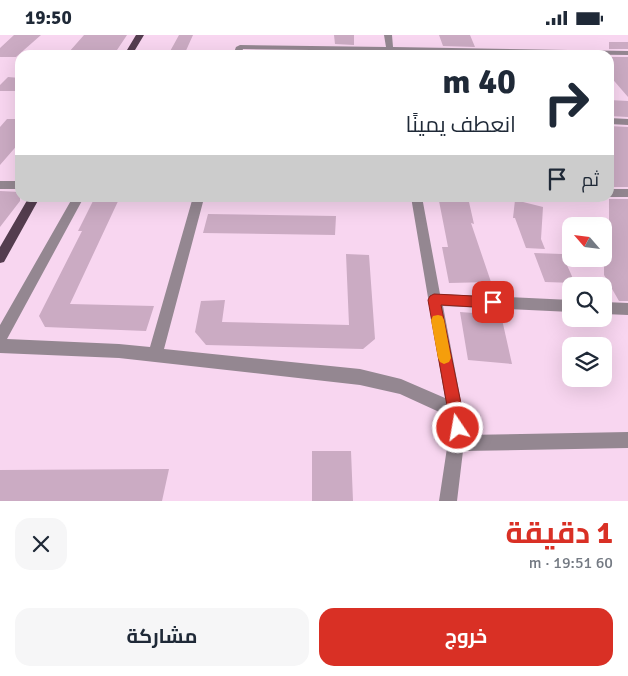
<!DOCTYPE html>
<html lang="ar">
<head>
<meta charset="utf-8">
<style>
	:root { --surface:#fff; --page:#f6f6f7; --text:#1f2937; --muted:#747a83; --accent:#d93025 }
	body { margin:0; font-family:Signika,Cairo,sans-serif; background:var(--page); color:var(--text); direction:rtl; height:100vh; display:flex; flex-direction:column; font-size:19px; white-space:nowrap }
	* { box-sizing:border-box; margin:0 }
	p { font-size:16px; color:var(--muted) }
	.icon { flex:none; width:28px; height:28px; fill:none; stroke:currentColor; stroke-width:2; stroke-linecap:round; stroke-linejoin:round }
	.map { position:relative; height:466px; overflow:hidden; direction:ltr }
	.drawer { display:flex; flex-direction:column; background:var(--surface); flex:1 }
	.drawer>* { flex:none }
	.guide { position:absolute; left:15px; top:15px; width:599px; height:152px; border-radius:15px; box-shadow:0 5px 20px #0002; direction:rtl; background:#fff; color:var(--text); overflow:hidden }
	.needle { width:32px; rotate:298deg }
	.buttons { position:absolute; left:562px; top:182px; display:grid; gap:10px }
	.buttons a { display:grid; place-items:center; width:50px; height:50px; border-radius:10px; background:var(--surface); box-shadow:0 5px 20px #0002; font-size:25px }
	.pin { position:absolute; display:grid; place-items:center; width:42px; height:42px; color:#fff; margin:-21px; border-radius:10px; box-shadow:0 2px 8px #0006 }
	.me { position:absolute; width:55px; margin:-28px; rotate:348deg; stroke-linejoin:round; filter:drop-shadow(0 0 4px #0008) }
	.turn { display:flex; align-items:center; gap:18px; height:105px; padding:0 15px; font-size:22px }
	.turn .icon { width:65px; height:65px; stroke-width:2.5 }
	.turn b { display:block; font-size:35px; line-height:42px }
	.then { display:flex; align-items:center; height:48px; padding:0 15px; background:#0003; gap:10px; font-size:19px }
	.round { display:grid; place-items:center; flex:none; width:52px; height:52px; border-radius:15px; background:var(--page) }
	.summary { display:flex; align-items:center; justify-content:space-between; height:85px; padding:0 15px }
	h1 { font-size:30px; font-weight:700; line-height:38px; color:var(--accent) }
	.button { display:flex; gap:10px; margin-top:auto; padding:10px 15px }
	.button a { flex:1; height:58px; border-radius:15px; background:var(--accent); color:#fff; font-size:20px; font-weight:700; line-height:58px; text-align:center }
	.button a+a { background:var(--page); color:var(--text) }
	.status { display:flex; justify-content:space-between; align-items:center; height:35px; padding:0 25px; background:var(--surface); direction:ltr }
	.status svg { height:14px; fill:currentColor }
	.map>svg:first-child { display:block }
	.building { fill:#cbabc3 }
	.lines { fill:none; stroke-linecap:round; stroke-linejoin:round }
	.minor { fill:#948791; fill-rule:evenodd }
	.major { fill:#543d4f; fill-rule:evenodd }
	.route { fill:#d93025; stroke:#8d1f18 }
	.slow { fill:#f59e0b }
</style>
</head>
<body>
<div class="status"><b>19:50</b><svg viewBox="0 0 49 12"><path d="M0 12V9h3v3zM5 12V6h3v6zM10 12V3h3v9zM15 12V0h3v12zM26 1h20v11H26zM47 4h2v5h-2z"/></svg></div>
<div class="map">
<svg width="628" height="466" viewBox="0 0 628 466">
	<rect width="100%" height="100%" fill="#f8d6f0"/>
	<path class="building" d="M14,0h27l-25,22h-16v-9z
		M84,0h43l-12,18 -46,-1z
		M179,0h14l-9,20h-16z
		M334,0h20v10l-19,-1z
		M439,0h31l5,12 -32,-1z
		M609,7h19v7h-19z
		M609,22h19v40l-19,-22z
		M8,42l12,1v9l-4,4h-16v-6z
		M609,65l19,1v16l-19,-1z
		M7,84h13v23l-20,23v-38z
		M609,91l19,1v60h-19z
		M0,156l20,1v9l-20,26z
		M95,162h25l-50,107 84,2 -8,25 -101,-4 -6,-11 43,-85h-4z
		M609,164h19v102h-9l-15,-26v-48l5,12z
		M515,165l28,7 -2,32 4,10 -19,-1 -11,-30h-2z
		M439,166l30,1 5,22 -3,-1 20,59 -42,1 -7,-36h6z
		M208,179l128,2 -1,19 -132,-2z
		M534,218l28,1 13,29 -30,-1z
		M346,219l23,1 6,84 -12,10 -157,-4 -11,-13 6,-31 24,-1 -3,22 127,3z
		M460,277l41,3 11,49 -44,-4z
		M312,416h39l2,50h-41z
		M169,434l-7,32h-162v-31z"/>
	<g class="lines">
		<path class="minor" d="M384,0h8l1,12 235,4v4l-235,-3 1,3h-8v-4l-143,-2 -2,6h-8l3,-8 4,-2 146,2z
			M609,83l19,1v6l-19,-1z
			M0,146h20v8h-20z
			M609,154h19v8h-19z
			M73,162h11l-77,142 112,5 31,3 43,-150h81l-5,4 -66,1 -39,147 196,20 41,10 44,19 -34,-201h11l18,97 131,6v12l-128,-6 23,122 -1,7 163,-3v16l-165,3 -6,50h-18l11,-73 -2,-12 -48,-22 -40,-9 -241,-27 -119,-5v-28z
			M604,267l24,1v12l-24,-1z"/>
		<path class="major" d="M136,0h8l-12,20h-8z
			M29,162h11l-36,65 -4,1v-16z"/>
	</g>
	<path class="route" d="M434,259l59,3 4,2 2,3 -2,4 -4,2 -52,-3 25,123 -2,5 -6,2 -5,-2 -2,-5 -23,-128 2,-4z"/>
	<path class="slow" d="M438,280l4,1 2,4 7,38 -2,4 -5,2 -4,-2 -2,-4 -7,-38 2,-4z"/>
</svg>
<div class="buttons">
<a><svg class="needle" viewBox="-14 -14 28 28"><path d="M0-13l5 13h-10z" fill="#e53935"/><path d="M0 13l5-13h-10z" fill="#747a83"/></svg></a>
<a><svg class="icon" aria-label="search" viewBox="0 0 24 24"><circle cx="10" cy="10" r="6"/><path d="M15 15l6 6"/></svg></a>
<a><svg class="icon" aria-label="layers" viewBox="0 0 24 24"><path d="M12 4l9 5-9 5-9-5zM3 14l9 5 9-5"/></svg></a>
</div>
<div class="pin" style="left:493px;top:267px;background:#d93025"><svg class="icon" aria-label="arrive" viewBox="0 0 24 24"><path d="M6 21V4h12l-3 4 3 4H6"/></svg></div>
<svg class="me" style="left:458px;top:393px" viewBox="-20 -20 40 40"><circle r="17" fill="#d93025" stroke="#fff" stroke-width="3"/><path d="M0-11L8 9 0 5-8 9z" fill="#fff"/></svg>
<div class="guide">
<div class="turn"><svg class="icon" aria-label="right" viewBox="0 0 24 24"><path d="M7 20v-9h11M14 6l5 5-5 5"/></svg><div><b>40 m</b>انعطف يمينًا</div></div>
<div class="then">ثم<svg class="icon" aria-label="arrive" viewBox="0 0 24 24"><path d="M6 21V4h12l-3 4 3 4H6"/></svg></div>
</div>
</div>
<section class="drawer">
<div class="summary"><div><h1>1 دقيقة</h1><p>60 m · 19:51</p></div><a class="round"><svg class="icon" aria-label="close" viewBox="0 0 24 24"><path d="M6 6l12 12M18 6L6 18"/></svg></a></div>
<div class="button"><a>خروج</a><a>مشاركة</a></div>
</section>
</body>
</html>
